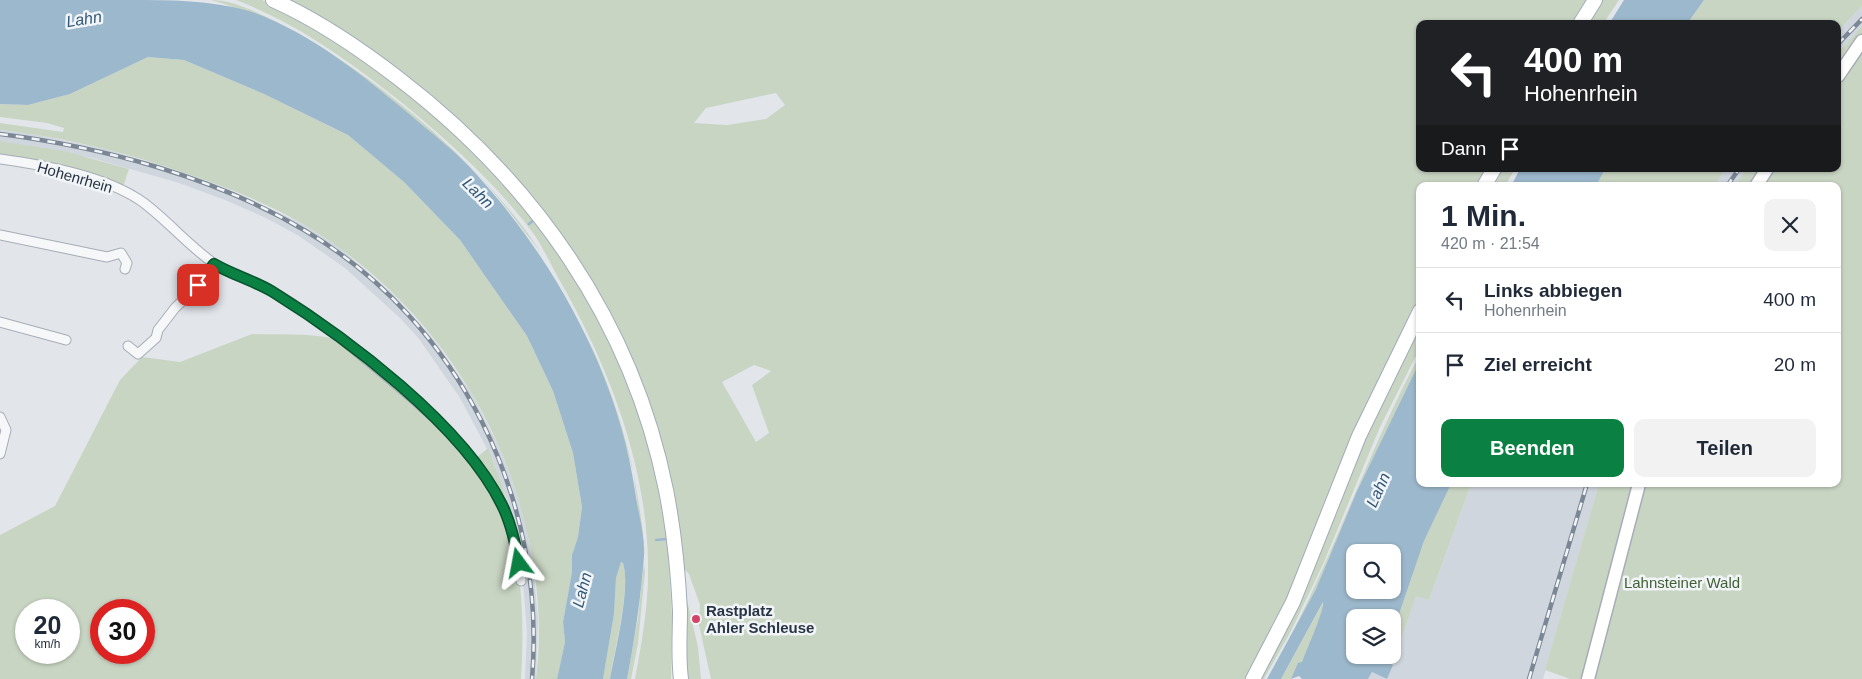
<!DOCTYPE html>
<html lang="de">
<head>
<meta charset="utf-8">
<style>
	:root { --surface:#fff; --page:#f2f2f3; --text:#1f2937; --muted:#747a83; --line:#e0e1e3; --accent:#0b8043 }
	body { margin:0; font-family:Helvetica,sans-serif; background:var(--page); color:var(--text); height:100vh; display:flex; flex-direction:column; font-size:19px; white-space:nowrap }
	* { box-sizing:border-box; margin:0 }
	p { font-size:16px; color:var(--muted) }
	.icon { flex:none; width:28px; height:28px; fill:none; stroke:currentColor; stroke-width:2; stroke-linecap:round; stroke-linejoin:round }
	.map { position:relative; flex:1; overflow:hidden }
	.side { position:absolute; left:1416px; top:182px; width:425px; height:305px; display:flex; flex-direction:column; background:var(--surface); border-radius:10px; box-shadow:0 1px 4px #0004 }
	.side>* { flex:none }
	.guide { position:absolute; left:1416px; top:20px; width:425px; height:152px; border-radius:10px; box-shadow:0 1px 4px #0004; background:#202124; color:#fff; overflow:hidden }
	.buttons { position:absolute; left:1346px; top:544px; display:grid; gap:10px }
	.buttons a { display:grid; place-items:center; width:55px; height:55px; border-radius:10px; background:var(--surface); box-shadow:0 1px 4px #0004; font-size:25px }
	.speed { position:absolute; left:15px; top:599px; display:flex; gap:10px; font-size:25px; font-weight:700; text-align:center }
	.speed>* { display:grid; place-content:center; width:65px; height:65px; border-radius:50%; background:var(--surface); box-shadow:0 1px 4px #0004; line-height:1 }
	.speed small { font-size:12px; font-weight:400 }
	.speed .limit { border:8px solid #d22; background:#fff; color:#111 }
	.pin { position:absolute; display:grid; place-items:center; width:42px; height:42px; color:#fff; margin:-21px; border-radius:10px; box-shadow:0 2px 8px #0006 }
	.me { position:absolute; width:55px; margin:-28px; rotate:347deg; stroke-linejoin:round; filter:drop-shadow(0 0 4px #0008) }
	.turn { display:flex; align-items:center; gap:18px; height:105px; padding:0 25px; font-size:22px }
	.turn .icon { width:65px; height:65px; stroke-width:2.5 }
	.turn b { display:block; font-size:35px; line-height:42px }
	.then { display:flex; align-items:center; height:48px; padding:0 25px; background:#0003; gap:10px; font-size:19px }
	.round { display:grid; place-items:center; flex:none; width:52px; height:52px; border-radius:10px; background:var(--page) }
	.head { display:flex; align-items:center; justify-content:space-between; height:85px; padding:0 25px }
	h1 { font-size:30px; font-weight:800; line-height:38px }
	.action { display:flex; gap:10px; margin-top:auto; padding:10px 25px }
	.action a { flex:1; height:58px; border-radius:10px; background:var(--accent); color:#fff; font-size:20px; font-weight:800; line-height:58px; text-align:center }
	.action a+a { background:var(--page); color:var(--text) }
	ul { padding:0; list-style:none }
	li { display:flex; align-items:center; gap:15px; height:65px; padding:0 25px; border-top:1px solid var(--line) }
	li div { flex:1 }
	li b { display:block; font-size:19px }
	li em { font-style:normal }
	.map>svg:first-child { display:block }
	.built { fill:#d0d6dd }
	.green { fill:#c9d5c3; fill-rule:evenodd }
	.water { fill:#9cb8cc; fill-rule:evenodd }
	.lines { fill:none; stroke-linecap:round; stroke-linejoin:round }
	.stream { stroke:#9cb8cc; stroke-width:2.5 }
	.street-casing { stroke:#a7adb6; stroke-width:11 }
	.secondary-casing { stroke:#a7adb6; stroke-width:15 }
	.primary-casing { stroke:#a1acb7; stroke-width:16 }
	.street { stroke:#f5f7f9; stroke-width:9 }
	.secondary { stroke:#fff; stroke-width:12 }
	.primary { stroke:#fff; stroke-width:14 }
	.rail-casing { stroke:#7b8795; stroke-width:4.5 }
	.rail { stroke:#f2f5f8; stroke-width:2.5; stroke-dasharray:8; stroke-linecap:butt }
	.route-casing { stroke:#07532c; stroke-width:12 }
	.route { stroke:#0b8043; stroke-width:9 }
	.poi-dot { fill:#d34467; stroke:#f2f5f8; stroke-width:2 }
	.labels { text-anchor:middle; dominant-baseline:central; stroke-width:5; stroke-linejoin:round; paint-order:stroke }
	.street-label { font-size:15px; fill:#293544; stroke:#f2f5f8 }
	.park-label { font-size:15px; fill:#426036; stroke:#f2f5f8 }
	.poi-label { font-size:15px; font-weight:bold; fill:#293544; stroke:#f2f5f8; text-anchor:start }
	.water-label { font-size:16px; font-style:italic; fill:#325879; stroke:#f2f5f8 }
</style>
</head>
<body>
<div class="map">
<svg width="1862" height="679" viewBox="0 0 1862 679">
	<rect width="100%" height="100%" fill="#e2e6eb"/>
	<path class="built" d="M1862,6v20l-24,27v-22z
		M0,130l28,3 77,16 58,17 65,23 75,35 36,23 55,48 41,46 37,53 26,51 13,32 13,40 9,46 5,57 -2,59h-11l2,-47 -5,-62 -11,-58 -18,-52 -33,-62 -41,-59 -18,-20 -56,-51 -46,-32 -33,-18 -41,-18 -46,-17 -87,-25 -92,-17z
		M1726,169h20l-12,17h-20z
		M1471,484h128l-56,195h-175l4,-7 14,6 -5,-20 1,-3 14,-1 20,-59 13,5z"/>
	<path class="green" d="M211,0c22,0 45,12 64,21 92,46 211,145 266,232 -21,-27 -41,-55 -65,-80 -15,-16 -35,-30 -52,-45 -67,-58 -125,-103 -213,-128z
		M236,0h26l19,9 31,16 62,41 100,82 63,71 67,106 33,78 21,78 9,56 5,81 -1,61h-36c7,-38 14,-76 13,-115 -1,-99 -39,-197 -88,-283 -9,-16 -17,-34 -27,-48 -36,-49 -91,-98 -137,-135 -51,-40 -100,-75 -160,-98z
		M284,0h1307l-14,24h-157v145h70l-10,17h-60v117l-60,122 -66,165 -46,89h-537l-12,-54 1,-20 -11,-31 -8,-8 -56,-219 -144,-204zM776,93l9,12 -19,14 -39,6 -33,-2 12,-15zM754,365l17,6 -19,14 17,48 -13,9 -34,-60z
		M1599,0h20l-16,24h-19z
		M1704,0h158v6l-24,25v-7h-151z
		M1862,26v653h-292l-25,-9 54,-186h239v-298h-104l12,-17h92v-116z
		M148,57l36,3 80,34 84,41 56,47 56,58 67,96 26,55 20,62 9,54 -4,30 -6,18v17l-9,50 2,20 -8,37h-21c8,-63 -1,-127 -20,-187 -35,-111 -113,-209 -213,-268 -43,-25 -91,-42 -139,-58 -53,-17 -108,-30 -164,-36v-7l63,9 1,-4 -17,-5 -47,-6v-13l28,1 42,-11z
		M0,141l64,10 65,18 -6,18 -123,-32z
		M1498,169h17l-10,17h-17z
		M1605,169h121l-12,17h-118z
		M1420,319v29l-40,79 -56,135 -32,67 -28,50h-7z
		M252,334c26,1 54,-1 79,4 10,2 45,33 54,41 46,36 95,81 118,136 21,50 21,110 18,164h-521v-144l55,-29 65,-126 22,-23 38,5zM26,610h43v42h-43zM101,610h43v42h-43z
		M587,337c34,71 52,141 58,219l-12,-84 -12,-43z
		M1420,354v7l-63,130 -41,98 -22,41c45,-91 78,-186 126,-276z
		M488,448l13,34 13,43 -38,-67z
		M1451,484h20l-42,116 -13,-4 -20,58 -3,-1v-21l31,-91z
		M621,562l2,1c8,23 -9,89 -13,116h-7l11,-65 2,-36z
		M644,563l1,9 -7,71 -7,36h-4l11,-61z
		M686,596l12,51 3,32h-16z
		M1324,601v8l-22,53 -11,17h-10z"/>
	<path class="water" d="M0,0c44,0 87,0 131,0 41,0 78,0 118,11 59,20 112,63 159,102 23,20 49,39 69,62 78,86 141,200 158,316 3,21 10,44 9,65 -3,40 -9,82 -17,123h-17c5,-27 21,-92 13,-116l-2,-1 -5,16 -2,36 -11,65h-46l8,-37 -2,-20 9,-50v-17l6,-18 4,-30 -9,-54 -20,-62 -26,-55 -67,-96 -56,-58 -56,-47 -84,-41 -80,-34 -36,-3 -78,37 -42,11 -28,-1z
		M1624,0h80l-17,24h-78z
		M1520,169h85l-9,17h-85z
		M1420,361v123h31l-27,57 -31,91 -1,-14h-37v37h27l-1,3 12,7 -6,14 -15,-7 -4,7h-66l-3,-3 -8,3 7,-16 4,-1c4,-11 23,-53 21,-60l-42,77h-14l49,-90 41,-98zM1392,552v38h-37v-38z"/>
	<g class="lines">
		<path class="stream" d="M529,224l6,-5
			M656,540l10,-1"/>
		<g class="street-casing">
			<path id="street" d="M0,159c44,6 107,17 144,44 25,19 46,44 72,62 17,11 36,16 54,25 34,19 66,44 96,69 50,41 106,86 136,145 11,24 16,51 19,77
				M0,235l107,22 14,-4 6,10 -2,6
				M0,322l66,18
				M128,346l10,8 18,-16 2,-8 17,-22 30,-29 9,-15
				M0,417l6,13 -6,24"/>
		</g>
		<g class="secondary-casing">
			<path id="secondary" d="M1838,76l24,-35
				M1756,186l11,-17
				M1588,679l51,-195"/>
		</g>
		<g class="primary-casing">
			<path id="primary" d="M273,0c45,20 86,48 125,78 136,104 234,243 268,412 8,40 12,81 14,121 0,23 -2,46 1,68
				M1580,24l15,-24
				M1484,186l10,-17
				M1253,679l40,-77 66,-166 61,-125"/>
		</g>
		<use href="#street" class="street"/>
		<use href="#secondary" class="secondary"/>
		<use href="#primary" class="primary"/>
		<g class="rail-casing">
			<path id="rail" d="M1838,44l24,-25
				M0,134c102,13 215,43 304,96 156,92 243,271 228,449
				M1727,186l12,-17
				M1529,679l58,-195"/>
		</g>
		<use href="#rail" class="rail"/>
	</g>
	<g class="lines">
		<g class="route-casing">
			<path id="route" d="M198,285l16,-21c19,11 41,17 59,28 74,46 190,133 229,213 9,18 13,38 17,58"/>
		</g>
		<use href="#route" class="route"/>
	</g>
	<circle class="poi-dot" cx="696" cy="619" r="5"/>
	<g class="labels">
		<g class="street-label">
			<text transform="translate(75 177) rotate(16)">Hohenrhein</text>
		</g>
		<g class="park-label">
			<text x="1682" y="582">Lahnsteiner Wald</text>
		</g>
		<g class="poi-label">
			<text x="706" y="610">Rastplatz<tspan x="706" dy="17">Ahler Schleuse</tspan></text>
		</g>
		<g class="water-label">
			<text transform="translate(84 19) rotate(-9)">Lahn</text>
			<text transform="translate(478 193) rotate(44)">Lahn</text>
			<text transform="translate(1378 490) rotate(-66)">Lahn</text>
			<text transform="translate(582 590) rotate(-75)">Lahn</text>
		</g>
	</g>
</svg>
<div class="buttons">
<a><svg class="icon" aria-label="search" viewBox="0 0 24 24"><circle cx="10" cy="10" r="6"/><path d="M15 15l6 6"/></svg></a>
<a><svg class="icon" aria-label="layers" viewBox="0 0 24 24"><path d="M12 4l9 5-9 5-9-5zM3 14l9 5 9-5"/></svg></a>
</div>
<div class="speed"><div>20<small>km/h</small></div><div class="limit">30</div></div>
<div class="pin" style="left:198px;top:285px;background:#d93025"><svg class="icon" aria-label="arrive" viewBox="0 0 24 24"><path d="M6 21V4h12l-3 4 3 4H6"/></svg></div>
<svg class="me" style="left:519px;top:563px" viewBox="-20 -20 40 40"><path d="M0-17L14 15 0 8-14 15z" fill="#0b8043" stroke="#fff" stroke-width="4"/></svg>
<div class="guide">
<div class="turn"><svg class="icon" aria-label="left" viewBox="0 0 24 24"><path d="M17 20v-9H6M10 6l-5 5 5 5"/></svg><div><b>400 m</b>Hohenrhein</div></div>
<div class="then">Dann<svg class="icon" aria-label="arrive" viewBox="0 0 24 24"><path d="M6 21V4h12l-3 4 3 4H6"/></svg></div>
</div>
<section class="side">
<div class="head"><div><h1>1 Min.</h1><p>420 m · 21:54</p></div><a class="round"><svg class="icon" aria-label="close" viewBox="0 0 24 24"><path d="M6 6l12 12M18 6L6 18"/></svg></a></div>
<ul>
<li><svg class="icon" aria-label="left" viewBox="0 0 24 24"><path d="M17 20v-9H6M10 6l-5 5 5 5"/></svg><div><b>Links abbiegen</b><p>Hohenrhein</p></div><em>400 m</em></li>
<li><svg class="icon" aria-label="arrive" viewBox="0 0 24 24"><path d="M6 21V4h12l-3 4 3 4H6"/></svg><div><b>Ziel erreicht</b></div><em>20 m</em></li>
</ul>
<div class="action"><a>Beenden</a><a>Teilen</a></div>
</section>
</div>
</body>
</html>
